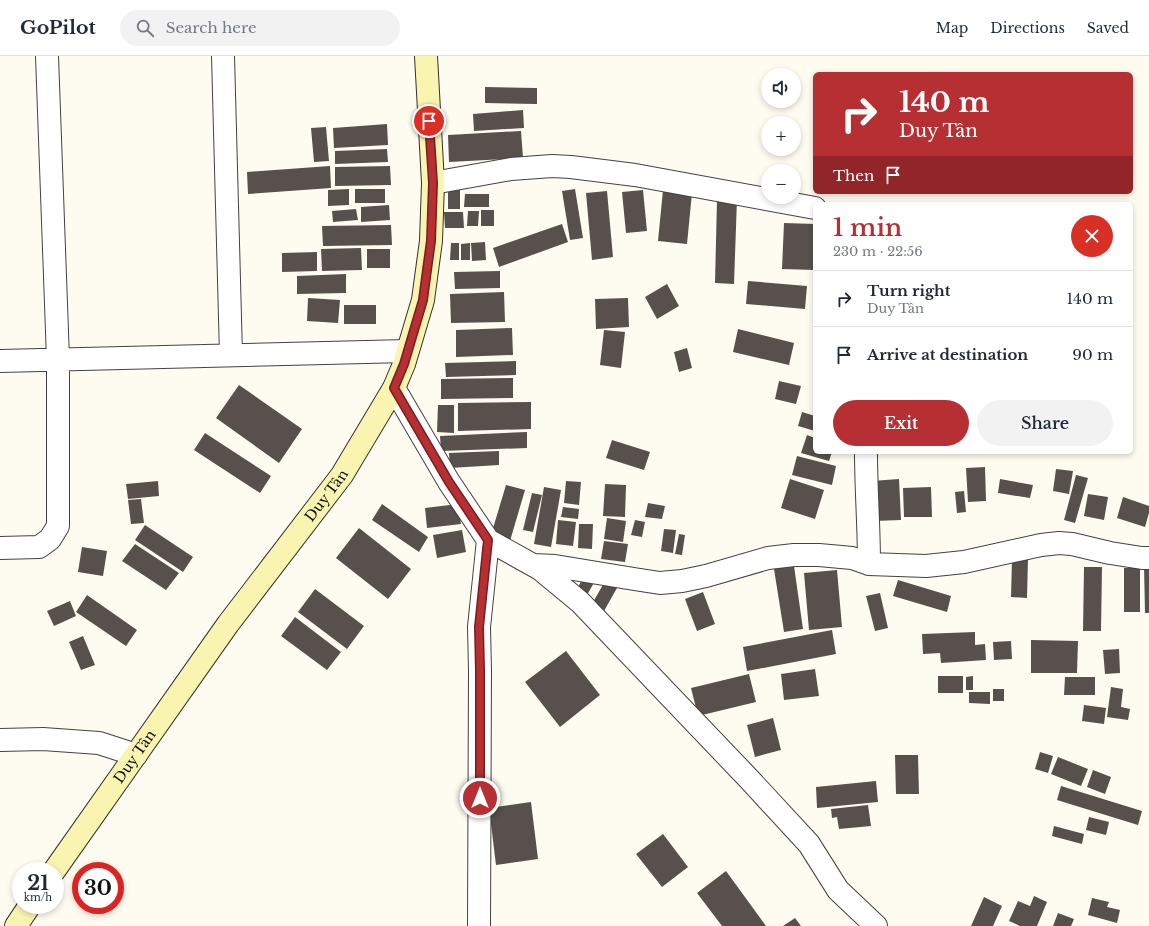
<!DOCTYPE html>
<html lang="en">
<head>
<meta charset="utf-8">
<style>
	:root { --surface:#fff; --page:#f2f2f3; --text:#1f2937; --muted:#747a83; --line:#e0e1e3; --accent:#b62f32 }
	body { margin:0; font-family:"Libre Baskerville",serif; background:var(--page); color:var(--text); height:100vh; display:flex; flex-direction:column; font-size:15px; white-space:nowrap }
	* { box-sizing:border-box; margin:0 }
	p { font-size:13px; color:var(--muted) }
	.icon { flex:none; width:22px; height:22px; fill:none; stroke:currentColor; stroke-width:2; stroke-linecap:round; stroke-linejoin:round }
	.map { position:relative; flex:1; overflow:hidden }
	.side { position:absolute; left:813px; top:146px; width:320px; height:252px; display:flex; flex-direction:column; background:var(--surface); border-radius:6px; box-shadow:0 2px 6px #0003 }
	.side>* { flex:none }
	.hud { position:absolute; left:813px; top:16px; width:320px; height:122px; border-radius:6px; box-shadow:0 2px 6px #0003; background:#b62f32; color:#fff; overflow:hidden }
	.fabs { position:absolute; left:761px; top:12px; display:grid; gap:8px }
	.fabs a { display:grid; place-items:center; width:40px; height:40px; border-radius:50%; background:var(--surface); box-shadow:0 2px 6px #0003; font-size:20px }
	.speed { position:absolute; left:12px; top:806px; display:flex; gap:8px; font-size:20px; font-weight:700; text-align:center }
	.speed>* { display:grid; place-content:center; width:52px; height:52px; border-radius:50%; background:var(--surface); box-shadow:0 2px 6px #0003; line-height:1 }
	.speed small { font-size:10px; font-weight:400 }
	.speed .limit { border:6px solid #d22; background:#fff; color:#111 }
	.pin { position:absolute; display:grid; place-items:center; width:34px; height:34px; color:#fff; margin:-17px; border:2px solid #fff; border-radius:50%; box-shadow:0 1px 4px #0007 }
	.me { position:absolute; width:44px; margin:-22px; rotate:0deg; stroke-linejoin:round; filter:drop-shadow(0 0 3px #0008) }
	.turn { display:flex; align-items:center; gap:14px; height:84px; padding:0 20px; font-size:18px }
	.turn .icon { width:52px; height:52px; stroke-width:2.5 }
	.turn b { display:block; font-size:28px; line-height:34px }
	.then { display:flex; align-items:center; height:38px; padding:0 20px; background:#0003; gap:8px; font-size:15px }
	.round { display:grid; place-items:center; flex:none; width:42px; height:42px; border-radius:21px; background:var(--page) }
	.summary { display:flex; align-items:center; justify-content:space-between; height:68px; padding:0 20px }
	h1 { font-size:24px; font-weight:600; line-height:30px; color:var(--accent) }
	.action { display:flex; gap:8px; margin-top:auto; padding:8px 20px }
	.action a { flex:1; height:46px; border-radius:24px; background:var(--accent); color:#fff; font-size:16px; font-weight:600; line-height:46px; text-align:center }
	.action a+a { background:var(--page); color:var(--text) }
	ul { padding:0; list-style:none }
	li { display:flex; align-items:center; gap:12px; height:56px; padding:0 20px; border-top:1px solid var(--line) }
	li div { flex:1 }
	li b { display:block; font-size:15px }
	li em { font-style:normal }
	header { display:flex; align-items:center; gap:24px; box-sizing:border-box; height:56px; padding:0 20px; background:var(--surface); border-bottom:1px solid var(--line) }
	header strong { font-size:19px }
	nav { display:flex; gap:22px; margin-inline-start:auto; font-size:14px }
	.search { width:280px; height:36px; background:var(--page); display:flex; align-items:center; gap:10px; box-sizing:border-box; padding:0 14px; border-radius:22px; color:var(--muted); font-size:15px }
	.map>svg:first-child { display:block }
	.building { fill:#57504c }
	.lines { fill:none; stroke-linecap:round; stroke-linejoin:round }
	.street-casing { stroke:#424242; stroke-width:24 }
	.secondary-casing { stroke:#313131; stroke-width:24 }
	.street { stroke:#fff; stroke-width:22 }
	.secondary { stroke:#faf4b1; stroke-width:22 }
	.route-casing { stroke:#761f20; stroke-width:10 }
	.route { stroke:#b62f32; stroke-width:7 }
	.labels { text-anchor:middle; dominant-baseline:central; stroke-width:4; stroke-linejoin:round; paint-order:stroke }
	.street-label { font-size:14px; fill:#0f0f0f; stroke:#fff }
</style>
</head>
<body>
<header>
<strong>GoPilot</strong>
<div class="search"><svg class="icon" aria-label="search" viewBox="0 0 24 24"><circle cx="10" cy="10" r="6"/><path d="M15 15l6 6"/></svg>Search here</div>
<nav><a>Map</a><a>Directions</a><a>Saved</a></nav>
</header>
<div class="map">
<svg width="1149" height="870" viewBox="0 0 1149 870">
	<rect width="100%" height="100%" fill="#fefcf1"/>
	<path class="building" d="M485,31l52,1v16l-52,-1z
		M523,54l1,18 -50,3 -1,-17z
		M387,68l1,21 -54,3 -1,-20z
		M326,71l3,34 -15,1 -3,-34z
		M521,75l2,27 -74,4 -1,-27z
		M387,93l1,13 -53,2v-13z
		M330,110l1,22 -83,6 -1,-22z
		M390,110l1,19 -56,1v-19z
		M349,133v16l-21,1v-16z
		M355,133h30v14h-30z
		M575,133l8,49 -13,2 -8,-49z
		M460,134v19h-12v-18z
		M643,134l4,41 -21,2 -4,-41z
		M663,134l29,3 -5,51 -29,-3z
		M607,135l6,66 -21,3 -6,-67z
		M465,138h24v13h-25z
		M717,143h20l-3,85 -19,-1z
		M389,149l1,15 -29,2v-15z
		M356,153l2,11 -25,2 -1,-11z
		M481,154h13v16h-13z
		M468,155h11l-1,15h-11z
		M444,156h19l1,16h-19z
		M784,167l31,1v46l-33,-1z
		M562,168l6,18 -69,25 -6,-19z
		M391,169l1,20 -69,1 -1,-20z
		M485,186l1,18 -14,1 -1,-18z
		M451,187h8v17h-9z
		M470,187v17h-9v-16z
		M361,192l1,22 -40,1 -1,-22z
		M367,193h23v19h-23z
		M317,196v19l-35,1v-19z
		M500,215v17l-45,1 -1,-17z
		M346,218v19l-49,1v-18z
		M748,225l59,5 -2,23 -59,-5z
		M667,228l12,22 -22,13 -12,-22z
		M504,236l1,30 -54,1 -1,-29z
		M308,242l32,2 -2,23 -31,-2z
		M628,242l1,29 -33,2 -1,-30z
		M344,249h32v19h-32z
		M512,272l1,27 -57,2v-27z
		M738,273l56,14 -5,22 -56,-13z
		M604,274l21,2 -4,36 -21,-3z
		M687,292l5,20 -13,4 -5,-20z
		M516,305v14l-70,2 -1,-14z
		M513,322v20l-72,1v-20z
		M779,325l22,5 -5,18 -21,-5z
		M239,329l63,44 -23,34 -63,-45z
		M531,346v27l-73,2v-28z
		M438,349h16v28l-17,-1z
		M802,356l13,4v15l-17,-5z
		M527,376v16l-86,3 -1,-15z
		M205,377l66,43 -11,17 -66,-43z
		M807,379l8,3v14h17l-3,9 -28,-8z
		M612,384l38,12 -6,18 -38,-12z
		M499,395v14l-49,3 -1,-15z
		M797,400l39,10 -4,19 -40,-10z
		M985,411l1,34 -18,1 -2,-34z
		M1056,413l17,2 -4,23 -16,-3z
		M1076,419l12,3 -13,45 -11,-3z
		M790,423l34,11 -9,29 -34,-11z
		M899,423l2,41 -27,1 -2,-40z
		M1000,423l33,6 -3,13 -32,-5z
		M158,425l1,15 -31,3 -2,-15z
		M566,425l15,1 -2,23 -15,-2z
		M605,428l21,1 -1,32 -22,-1z
		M506,429l19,5 -15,51 -19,-6z
		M544,431l17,3 -10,57 -17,-3z
		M931,431l1,30h-28l-1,-29z
		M964,435l2,21 -9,1 -2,-21z
		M532,437l10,2 -9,37 -10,-2z
		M1088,438l20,3 -4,23 -20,-4z
		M1123,441l26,9v7l-4,14 -28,-9z
		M141,443l3,24 -13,1 -3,-24z
		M648,447l17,3 -3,13 -17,-2z
		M382,448l46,33 -9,15 -47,-32z
		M458,448l3,20 -34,4 -2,-20z
		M563,451l16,2 -1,10 -17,-2z
		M607,462l19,3 -3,21 -19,-3z
		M558,464l18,2 -3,24 -17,-2z
		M635,464l10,2 -3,15 -11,-2z
		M579,468h14l-1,25 -14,-1z
		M145,469l48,32 -10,15 -48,-32z
		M359,472l52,41 -23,30 -52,-41z
		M664,473l12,1 -3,23 -12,-2z
		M462,474l4,22 -29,6 -4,-23z
		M679,478l6,1 -3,20 -7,-1z
		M604,485l24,3 -3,18 -24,-3z
		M135,488l44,29 -13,17 -44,-29z
		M82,491l25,4 -4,25 -25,-4z
		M1012,502l16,1 -1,39 -16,-1z
		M794,510l9,63 -19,3 -10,-63z
		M1144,510h5v47h-4z
		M1084,511h18l-1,64h-18z
		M1124,512h16v44h-16z
		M837,514l5,57 -33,3 -5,-57z
		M584,520l11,5 -8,14 -10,-6z
		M898,524l53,16 -4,16 -54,-16z
		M605,525l12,7 -13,23 -12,-7z
		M315,533l49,37 -17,23 -49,-37z
		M703,536l12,32 -18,7 -12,-32z
		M880,537l8,35 -13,3 -9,-35z
		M87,539l50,35 -11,16 -50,-34z
		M70,545l6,15 -22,10 -7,-15z
		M295,561l46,35 -14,18 -46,-34z
		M832,574l4,24 -89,17 -4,-24z
		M975,576v13l10,-1 1,16 -45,3 -1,-10 -17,1 -1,-20z
		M83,580l12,29 -14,5 -12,-28z
		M1031,584l47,1 -1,32h-46z
		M1011,585l1,18 -18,1 -1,-18z
		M1119,593l1,24 -15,1 -2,-24z
		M566,595l34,44 -40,32 -35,-45z
		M815,613l4,27 -35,4 -3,-26z
		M749,618l7,28 -58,14 -7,-28z
		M938,620h25v17h-25z
		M973,620v14h-7v-13z
		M1065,621h30v18h-31z
		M1111,631l12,2 -2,18 9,2 -2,11 -21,-3z
		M993,633h11v12h-11z
		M969,636h21v12l-21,-1z
		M1084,649l22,3 -2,16 -22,-3z
		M773,662l8,32 -26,7 -8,-32z
		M1040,696l13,4 -5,17 -13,-4z
		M895,699h23l1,39h-23z
		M1058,701l30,12 -7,17 -30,-12z
		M1093,714l18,7 -6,17 -18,-7z
		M876,725l2,21 -61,6 -1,-21z
		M1061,730l81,25 -4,14 -81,-25z
		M531,746l7,57 -42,6 -7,-57z
		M868,749l3,21 -32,3 -2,-12 -5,1 -1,-9z
		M1089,761l20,5 -3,13 -20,-5z
		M1054,770l30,8 -2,10 -30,-8z
		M663,778l25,33 -26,20 -26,-33z
		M726,815l40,55h-44l-25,-33z
		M1034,840l13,6 -10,24h-17l-11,-5 9,-20 12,5z
		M984,841l18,9 -9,20h-22z
		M1092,842l17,4 -2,5 13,3 -3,13 -29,-8z
		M1058,857l16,6 -3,7h-18z
		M795,862l6,8h-18z"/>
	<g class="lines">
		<g class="street-casing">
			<path id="street" d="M223,0l8,299
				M433,127l78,-14 41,-3 19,1 64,8 180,33
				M0,305l407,-10
				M394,332l55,94 39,58 52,29 40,33 169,177 60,65 29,46 38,36
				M866,396c0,37 3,75 3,112
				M0,492l39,-1 11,-8 8,-13v-167l-11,-303
				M534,509l21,1 79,13 26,4 22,-2 24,-5 62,-18 26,-3h25l33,3 17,6 57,2 38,-4 77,-17 18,-2 13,1 38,9 32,5h7
				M0,684l43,-1 56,4 37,12
				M479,870l1,-255 -1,-44 9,-87"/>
		</g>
		<g class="secondary-casing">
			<g id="secondary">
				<path id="s1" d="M54,815l174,-247 114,-149 52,-87 10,-24 19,-64 8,-59 2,-58 -7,-127"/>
				<path d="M16,870l14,-21"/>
			</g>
		</g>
		<use href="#street" class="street"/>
		<use href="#secondary" class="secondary"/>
	</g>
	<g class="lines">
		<g class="route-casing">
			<path id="route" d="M429,65l4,62 -2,58 -4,29 -4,30 -19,64 -10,24 55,94 39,58 -9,87 1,44v127"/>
		</g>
		<use href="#route" class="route"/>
	</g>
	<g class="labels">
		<g class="street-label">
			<text stroke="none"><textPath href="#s1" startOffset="464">Duy Tân</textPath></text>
			<text stroke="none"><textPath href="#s1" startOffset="140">Duy Tân</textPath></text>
		</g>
	</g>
</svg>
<div class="fabs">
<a><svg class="icon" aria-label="sound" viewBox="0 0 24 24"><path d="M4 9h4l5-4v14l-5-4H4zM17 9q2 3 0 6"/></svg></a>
<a>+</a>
<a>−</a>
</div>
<div class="speed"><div>21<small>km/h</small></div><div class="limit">30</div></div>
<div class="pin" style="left:429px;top:65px;background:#d93025"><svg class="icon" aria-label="arrive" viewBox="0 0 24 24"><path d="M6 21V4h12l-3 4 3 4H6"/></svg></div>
<svg class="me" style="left:480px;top:742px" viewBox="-20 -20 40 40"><circle r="17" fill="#b62f32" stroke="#fff" stroke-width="3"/><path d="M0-11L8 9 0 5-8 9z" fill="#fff"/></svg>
<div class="hud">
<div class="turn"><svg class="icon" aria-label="right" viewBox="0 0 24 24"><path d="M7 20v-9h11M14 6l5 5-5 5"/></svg><div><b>140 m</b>Duy Tân</div></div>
<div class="then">Then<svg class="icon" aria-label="arrive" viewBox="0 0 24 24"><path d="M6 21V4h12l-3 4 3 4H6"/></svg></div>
</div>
<section class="side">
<div class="summary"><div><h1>1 min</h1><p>230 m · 22:56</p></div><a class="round" style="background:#d93025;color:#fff"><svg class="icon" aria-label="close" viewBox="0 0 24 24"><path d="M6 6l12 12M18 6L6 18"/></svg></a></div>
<ul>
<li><svg class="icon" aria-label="right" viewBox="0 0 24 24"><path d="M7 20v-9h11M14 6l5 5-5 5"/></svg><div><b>Turn right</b><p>Duy Tân</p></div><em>140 m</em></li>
<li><svg class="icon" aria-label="arrive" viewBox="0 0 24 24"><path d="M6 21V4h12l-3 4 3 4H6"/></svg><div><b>Arrive at destination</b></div><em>90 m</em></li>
</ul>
<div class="action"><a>Exit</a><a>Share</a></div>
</section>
</div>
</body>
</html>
